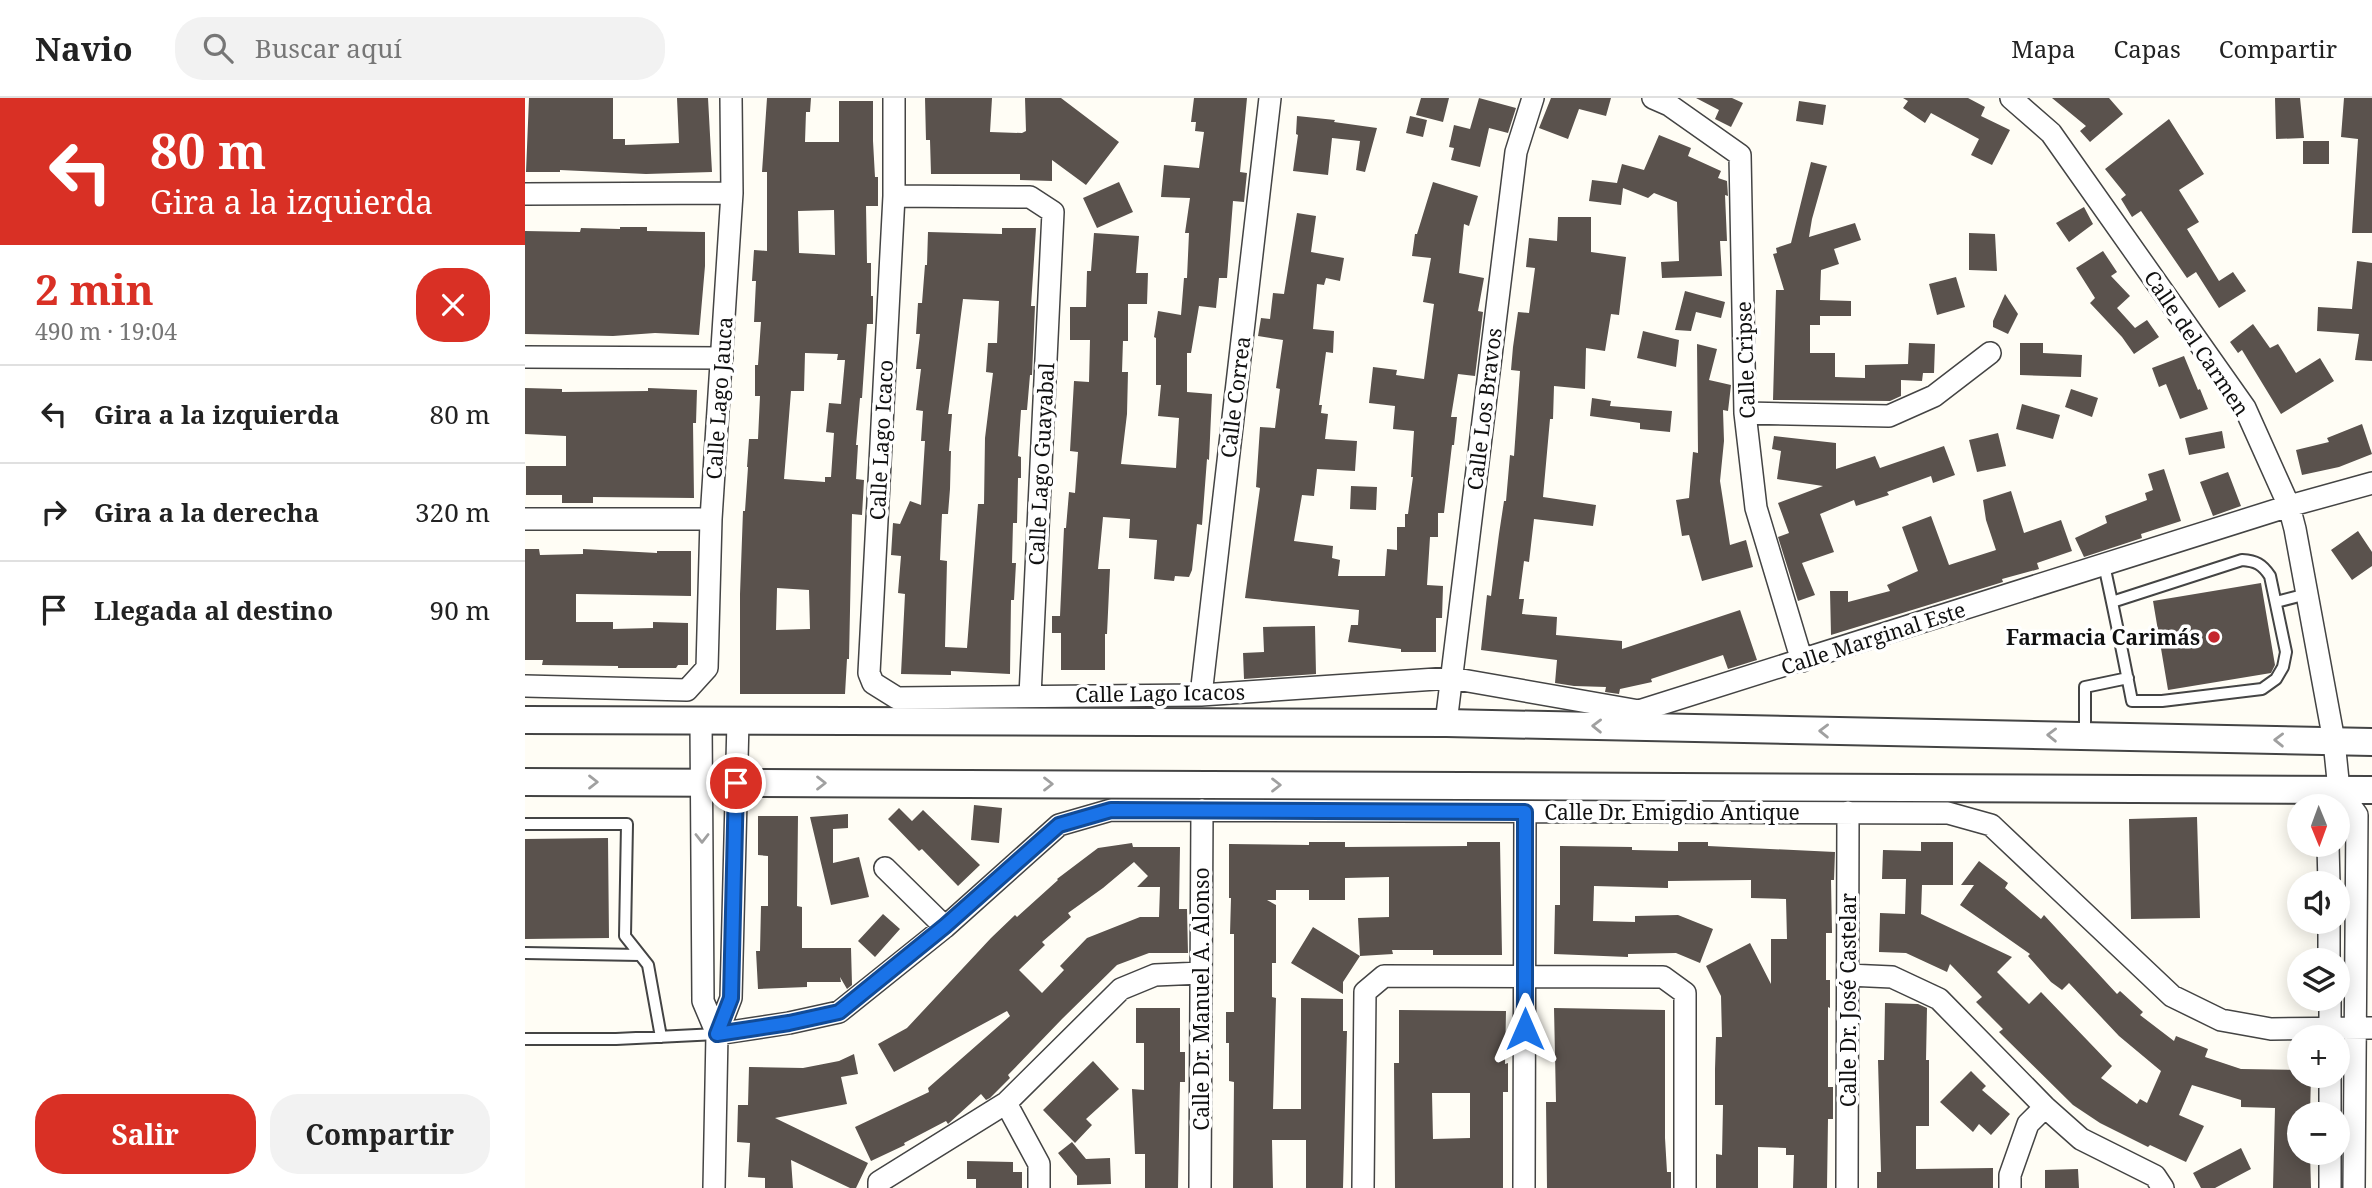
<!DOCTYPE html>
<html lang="es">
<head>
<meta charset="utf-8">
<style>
	:root { --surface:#fff; --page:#f2f2f2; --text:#222; --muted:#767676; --line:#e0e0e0; --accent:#d93025 }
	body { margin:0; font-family:"Noto Serif",serif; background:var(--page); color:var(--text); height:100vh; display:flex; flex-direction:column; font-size:26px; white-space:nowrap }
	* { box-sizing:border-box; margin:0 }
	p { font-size:23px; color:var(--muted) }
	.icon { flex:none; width:38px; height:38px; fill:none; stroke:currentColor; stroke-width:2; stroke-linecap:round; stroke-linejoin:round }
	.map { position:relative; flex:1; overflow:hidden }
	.drawer { display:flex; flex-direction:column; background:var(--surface); width:525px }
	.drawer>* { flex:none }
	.banner { background:#d93025; color:#fff; overflow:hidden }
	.needle { width:46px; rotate:179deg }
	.buttons { position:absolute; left:1762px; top:696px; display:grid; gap:14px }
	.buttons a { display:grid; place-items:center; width:63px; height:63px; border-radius:50%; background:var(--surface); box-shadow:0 4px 18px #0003; font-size:35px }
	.pin { position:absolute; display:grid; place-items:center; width:60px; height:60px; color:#fff; margin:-30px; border:4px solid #fff; border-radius:50%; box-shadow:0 2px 7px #0007 }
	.me { position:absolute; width:77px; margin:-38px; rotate:0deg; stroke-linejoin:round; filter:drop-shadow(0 0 5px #0008) }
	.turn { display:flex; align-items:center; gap:24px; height:147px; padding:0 35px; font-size:32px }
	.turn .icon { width:91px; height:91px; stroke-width:2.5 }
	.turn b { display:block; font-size:49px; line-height:60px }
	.round { display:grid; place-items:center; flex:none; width:74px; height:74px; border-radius:28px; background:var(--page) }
	.headline { display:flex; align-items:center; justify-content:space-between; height:119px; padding:0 35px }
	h1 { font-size:42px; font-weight:700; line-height:52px; color:var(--accent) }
	.button { display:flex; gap:14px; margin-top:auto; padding:14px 35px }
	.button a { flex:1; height:80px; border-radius:28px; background:var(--accent); color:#fff; font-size:28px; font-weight:700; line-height:80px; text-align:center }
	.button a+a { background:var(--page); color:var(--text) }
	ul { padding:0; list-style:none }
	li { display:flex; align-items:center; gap:21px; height:98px; padding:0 35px; border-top:2px solid var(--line) }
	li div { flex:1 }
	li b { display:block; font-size:26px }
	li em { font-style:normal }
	header { display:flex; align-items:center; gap:42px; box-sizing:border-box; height:98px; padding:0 35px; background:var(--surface); border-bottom:2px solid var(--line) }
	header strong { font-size:33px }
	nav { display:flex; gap:38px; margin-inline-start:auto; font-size:24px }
	.search { width:490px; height:63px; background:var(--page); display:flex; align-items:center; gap:18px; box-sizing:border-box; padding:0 24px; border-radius:28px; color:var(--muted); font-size:26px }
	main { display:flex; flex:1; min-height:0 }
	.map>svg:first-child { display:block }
	.building { fill:#5a524d; fill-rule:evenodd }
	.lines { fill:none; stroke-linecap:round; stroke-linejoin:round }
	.service-casing { stroke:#444; stroke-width:14 }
	.minor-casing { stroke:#444; stroke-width:24 }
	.tertiary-casing { stroke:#444; stroke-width:30 }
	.service { stroke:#fff; stroke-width:10 }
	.minor { stroke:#fff; stroke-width:21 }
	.tertiary { stroke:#fff; stroke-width:26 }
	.oneway { stroke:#a0a0a0 }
	.route-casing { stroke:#114b97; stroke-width:18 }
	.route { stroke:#1a73e8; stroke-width:12 }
	.poi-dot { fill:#c4262e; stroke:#fff; stroke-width:2.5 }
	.labels { text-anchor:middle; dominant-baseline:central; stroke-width:7; stroke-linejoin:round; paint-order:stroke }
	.street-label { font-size:21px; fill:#111; stroke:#fff }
	.poi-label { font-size:21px; font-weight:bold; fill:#111; stroke:#fff; text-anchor:end }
</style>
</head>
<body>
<header>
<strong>Navio</strong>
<div class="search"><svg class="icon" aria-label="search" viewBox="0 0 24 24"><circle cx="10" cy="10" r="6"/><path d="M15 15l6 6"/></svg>Buscar aquí</div>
<nav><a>Mapa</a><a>Capas</a><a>Compartir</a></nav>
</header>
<main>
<section class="drawer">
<div class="banner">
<div class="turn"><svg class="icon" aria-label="left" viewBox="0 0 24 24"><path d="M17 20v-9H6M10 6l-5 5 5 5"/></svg><div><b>80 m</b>Gira a la izquierda</div></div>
</div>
<div class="headline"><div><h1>2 min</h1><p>490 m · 19:04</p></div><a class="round" style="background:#d93025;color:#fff"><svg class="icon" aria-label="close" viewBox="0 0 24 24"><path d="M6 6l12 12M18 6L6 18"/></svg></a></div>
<ul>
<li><svg class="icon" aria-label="left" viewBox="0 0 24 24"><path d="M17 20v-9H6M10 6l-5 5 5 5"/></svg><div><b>Gira a la izquierda</b></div><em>80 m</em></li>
<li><svg class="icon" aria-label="right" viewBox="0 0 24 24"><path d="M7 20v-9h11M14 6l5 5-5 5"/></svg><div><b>Gira a la derecha</b></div><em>320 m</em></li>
<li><svg class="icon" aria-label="arrive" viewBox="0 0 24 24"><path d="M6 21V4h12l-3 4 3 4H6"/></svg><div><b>Llegada al destino</b></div><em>90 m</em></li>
</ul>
<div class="button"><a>Salir</a><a>Compartir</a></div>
</section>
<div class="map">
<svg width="1847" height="1090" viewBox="0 0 1847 1090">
	<rect width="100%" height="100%" fill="#fffdf5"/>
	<path class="building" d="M4,0h84v41h12v6l54,-2 -2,-45h31l4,74 -66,2 -86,-4v2h-34z
		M242,0h44l-1,14h-4l-1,30h34v-41h34v40l2,36h3v29h-12l1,57h4v33h2v28h-6l-5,74h-2l-4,47h2l-2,34 8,1 -2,35 -10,-1 -3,145h-2l-2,35h-105v-100l3,-83h2l3,-44h-1l2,-28h9l2,-43h-5v-31h3l3,-43h-7l2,-41h-4l2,-31 13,1v-79h-5zM309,112l1,45 -36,-2 -1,-42zM280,255l33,1 -1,6h8l-4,44 -12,-1 -3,29 8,1 -3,44h-6v5l-41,-3 7,-88h13zM252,490l32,2 1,39 -34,1z
		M400,0h67l-2,34 32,1 4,-2 -1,-33h36l58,44 -33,43 -34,-25v21l-32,-1v-6h-89l-1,-34h-4z
		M669,0h53l-7,74 7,1 -3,29 -11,-1 -6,77h-8l-3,30 -17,-2 -8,47h-4v39l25,2 -3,66 -2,-1 -5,66 -5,-1 -5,46 -3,7 -14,-1 -1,5 -20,-2 3,-39 -28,-2 1,-19 -27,-2 -5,52h12l-3,65h-2v36h-44v-37h-9v-17h8l4,-88h2l3,-36 6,1 3,-41 -8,-1 4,-70 15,1 1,-42h-20v-33h16l1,-36h4l3,-38 45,3 -3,37h12l-1,31h-19v37h-5l-1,31h6l-1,42 -6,50 55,4 3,-50 -21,-2 3,-31h-5v-47l-2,-1 4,-26 23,4 3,-37h3l2,-45h-4l5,-35 -29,-1 3,-32 35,3 5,-36 -9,-1 1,-9h-5z
		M896,0h28l-6,24 -27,-7z
		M954,0l37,10 -8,25 -19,-5 -9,39 -29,-7 3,-12 -5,-1 5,-22 16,4z
		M1026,0h60l-5,18 -27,-7 -11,30 -29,-11z
		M1171,0h36l11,5 -12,24 -16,-8 4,-9z
		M1378,0h65l17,9 -4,9 29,14 -18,35 -21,-10 8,-16 -48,-26 -6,10 -22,-15 5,-7z
		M1527,0h57l14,16 -33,28 -10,-11 6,-5z
		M1750,0h25l4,40 -28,1z
		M1819,0h28v135h-20l6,-94 -17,-2z
		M1274,3l27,4 -3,20 -27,-4z
		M772,18l38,4 -1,2 43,6 -12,44 -9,-2 4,-29 -28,-3 -4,37 -35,-4 5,-36 -2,-1z
		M885,18l17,4 -4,17 -17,-4z
		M1644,21l35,55 -25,16 20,32 -12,7 32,52 14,-9 13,19 -27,17 -23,-36 -9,6 -46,-67 -9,6 -11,-18 5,-4 -21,-26z
		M1134,37l32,13 -3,8 33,15 -3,7 9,3 1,15 -3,-1 2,46h-7l2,35 -60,2 -1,-16 18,-1 -2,-59 -23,-9 -6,5 -25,-10 -2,17 -32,-4 3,-21 25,3 5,-19 22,6z
		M1778,43h26v23h-26z
		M1286,64l16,4 -15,53 -3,18 46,-14 6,17 -27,9 5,15 -18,6 -1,30 31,1v15h-31v9h-10v28h25v24l30,1v-13l43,-1 1,-21 26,1 -1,29h-11l-1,8 -21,-1v16l-11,5 -117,-1 3,-110h8l-11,-36 4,-1 -1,-5 15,-5z
		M594,84l14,30 -36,16 -14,-30z
		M908,84l45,14 -9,30 -5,-2 -5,49 25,5 -6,33 5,1 -8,64 -17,-2 -7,43h6l-3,28h-2l-8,68h-6v24h-8l-3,48 16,1 -1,32h-6v34h-35v-3l-53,-7 3,-17h7l1,-15 -114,-12 15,-110 -4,-1 4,-60 15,1 5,-39 -4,-1 7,-48 -25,-4 3,-18 9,1 3,-26 11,1 13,-81 19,3 -5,36 33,6 -4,23 -14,-3 -2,7 -7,-1 -4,45 21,2 -1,22 -7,-1 -7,53h3l-1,8 7,1 -3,25 32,2 -2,30 -38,-2 -3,27 -12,-1 -8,46 39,5 -1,12 8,2 -2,16h47l2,-27 10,1v-23h8v-13h3l5,-37h-2l3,-46 -21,-2 2,-23 -26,-3 4,-36 24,3 -1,5 28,4 10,-75 -11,-2 8,-44 -19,-2 3,-22h2z
		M1559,109l9,17 -24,18 -13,-19z
		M1033,119h33v35l35,5 -7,58 -8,-1 -6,37 -19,-3 -1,41 -31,-3 -1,33h-3l-7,78 53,8 -3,21 -59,-7 -5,43 -5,-1 -5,38h5l-2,15 35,3 -1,18 66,6v8l118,-39 17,50 -29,9 -5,-14 -72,24 1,3 -32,7 -1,5 -14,-2 1,-5 -32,-1 -19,-3 2,-23 -76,-10 6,-55 4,1 8,-62 5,-33h2l4,-46 4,1 6,-85 -9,-1 2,-23 5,-35 11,1 6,-45 -9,-1 3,-29 28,3z
		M95,129h27v4l58,1v34l-6,69 -44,-2 -42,3 -88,-2v-103l55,1 1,-4 39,1z
		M477,130h34l-5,78h4l-3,69h-2l-3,35h-6l-3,46 3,1v21h-3l-1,45h-4l-1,40h4l-2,37h-3l-1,74 -59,-3v4l-50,-1 4,-80 -7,-1 3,-37 -10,-1 2,-32 7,1 10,-23 11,4 4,-64h-4l2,-30 -7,-1 5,-41h-5l4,-35h-4l2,-31h4l3,-38h2l1,-33 74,2zM438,201l36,2 -2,42h-9l-2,29 7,1 -8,65 -1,66h-6l-11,144 -22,-1 2,-86 -7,-1 2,-46h6l2,-25 1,-38h-2l3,-37h-4z
		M1444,135l26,1 2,37 -28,-1z
		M1578,153l14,21 -6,4 19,20 -13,12 18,20 12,-8 12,17 -25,17 -12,-17 -32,-34 5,-5 -19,-30z
		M1832,163l15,2v98l-17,-1 4,-26 -42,-3 1,-24 34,2z
		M1431,179l9,30 -28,8 -8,-31z
		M1160,193l40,11 -4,16 -25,-6 -5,19 -16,-1z
		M1480,196l13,20 -10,20 -15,-7v-6z
		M1728,226l17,24 8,-4 18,29 24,-15 14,23 -53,33 -39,-64 -4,3 -8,-11z
		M1118,233l36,9 -3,27 -39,-9z
		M1495,245h23v10l39,2 -1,22 -61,-2z
		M1172,246l20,5 -8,31 22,5 -3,26 -5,-1 1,31 -4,40 10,64 16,-5 7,27 -51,14 -13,-46 -7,1 -6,-36 13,-2 4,-46 5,1z
		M1659,258l14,34 2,-1 8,20 -28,10 -14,-35 -7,3 -7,-19z
		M0,290l37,1v3l86,-1v-3l49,2 -1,33h-3l1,75 -101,-1v6h-31v-8h-36v-29h40v-30l-41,-2z
		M1546,291l27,9 -6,19 -27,-10z
		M1067,300l19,3 -1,5 62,5 -2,21 -30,-3v-6l-50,-7z
		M1497,306l38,11 -7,24 -37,-10z
		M1837,326l10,30 -33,13 -37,8 -6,-25 33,-8 -2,-4z
		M1697,333l3,17 -36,7 -4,-17z
		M1473,335l8,33 -29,6 -8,-32z
		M1249,338l62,7v26l39,-13 5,12 64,-22 11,29 -22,8 -2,-7 -44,16 2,3 -33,11 -2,-6 -34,14 14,38 -32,11 13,32 -17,6 -20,-64 11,-4 -11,-30 45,-17 -46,-7 4,-28 -9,-2z
		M1639,371l17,52 -40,13 1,4 -58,19 -9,-19 32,-15 -2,-7 42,-16 -2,-7 8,-3 -5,-16z
		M1703,374l13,34 -28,10 -13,-34z
		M826,388l26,1 -1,23 -26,-1z
		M1486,393l13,42 37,-13 11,31 -35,12 2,6 -37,10 1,3 -172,53 -1,-44h18v11l42,-11 -3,-6 31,-14 -16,-44 29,-11 18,49 47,-15 -10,-30 -3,-20z
		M1833,433l14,21v14l-20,14 -21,-30z
		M0,451h14l1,6 43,-1v-5l74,4v-2h34v45l-115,-2v28h37v7l40,-1v-6l35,1v42h-10l-2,3h-58v-2l-76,-1 1,-5h-18z
		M1736,485l14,82 -4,8 -103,17 -15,-89z
		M790,528l1,48 -72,5 -1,-26 21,-1 -1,-25z
		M449,707l28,3 -3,35 -28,-3z
		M374,710l13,13 11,-11 57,55 -22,21 -36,-37 -3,2 -31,-32z
		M323,716v14l-15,1v34l26,-6 10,40 -38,8 -21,-88z
		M233,718h40l-1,90 5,1v41h49l1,37 -5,4 -7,-12 1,5h-34v5l-49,2 -2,-38h4l1,-45h7v-50l-10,-1z
		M1672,719l3,101 -69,1 -2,-100z
		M83,740l1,100 -84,1v-100z
		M784,744h36v5l122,-1v-4h33l2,113h-69v-5h-41l1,4 -33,2 -2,-38 31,-1v-40l-44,1v22h-36v-10h-33v10h-9l9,5v58h-4v34l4,1 -3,111h28v-111l42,1v32h4l-4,157h-37v-48h-34l1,48h-40l1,-106 -5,-1v-38h-3v-31h8v-78h-4l1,-36h-2v-54l80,1z
		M1153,744h30v4l127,6 -1,28h-3l1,53h-6v47h4v28l-2,-1v80h5v32h-5l-1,69h-34l1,-33h-8v-7l-28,-1v41h-42v-34l6,1 1,-50h-8v-36l1,-32h6l-1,-41 -15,-30 44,-23 21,41v-45h16l-1,-40 -35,-1v-18l-83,1v7l-74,-2 -1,35 42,1v-6l43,-1 35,14 -13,34 -24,-10 -48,1v3l-74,-3 1,-49h5v-59l72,1v3l46,1z
		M1396,744h32v43h-31l-1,29 91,43 -15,15 32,32 12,-12 71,74 -11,12 36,26 3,-5 7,4 14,-32 -42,-35 -50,-53 -7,7 -11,-8 -23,-26 2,-2 -70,-49 14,-20h-13l18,-24 29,22 -3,5 36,31 3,-4 73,79 3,-3 23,21 -3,3 34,26 2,-5 32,13 -3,8 36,12 58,1v6h12l-1,39h-11v38h11l1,35h-38l2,-80 -34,-1v-7l-49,-15 -13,30 25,11 -18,36 -36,-17 -2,2 -48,-24 -27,-18 -74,-73 4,-3 -27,-27 6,-5 -32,-33 -3,8 -41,-19 -27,-1 1,-39 25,1 1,-35h-24l1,-29 38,1z
		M607,745l1,4h47l-1,62h8l1,44h-39l-32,12 -55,54 -54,56 2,3 -20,20 -4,2 -5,-6 -33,30 -2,-3 -42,22 1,2 -34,16 -16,-34 74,-35 -1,-4 82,-72 -3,-5 -113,61 -16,-28 29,-16 84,-90 24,-23 2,2 41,-37 -1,-1 41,-31zM609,764l14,14 -11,11h23l-1,30h-19l-53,21 -27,28 4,4 -22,23 -23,-23 26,-25 -3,-3 29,-25 -3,-4 35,-25z
		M358,816l17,15 -25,28 -17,-16z
		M788,829l47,29 -17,26v12l-52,-31z
		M1360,905l33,1 9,4 -1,52h3v66h-13v43l77,-1v20h-116v-16h4l-3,-112h6z
		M611,910h44v44h5v30h-5l-2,106h-33v-34h-10l-3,-65 12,1v-47h-8z
		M1029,910l111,2v128l2,34h4v16h-124l-1,-86h10z
		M874,912l107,1 -1,53 3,-1v29h-5v96h-108l-1,-125h5zM907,995h38v45l-37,1z
		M329,956l4,20 -17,3 6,27 -72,14 93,45 -12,25h-6l-59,-28 2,28h-28v-10l-17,-1 2,-34 -13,-1 1,-37h10l1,-38 54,1 36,-7z
		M568,963l26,28 -33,30 6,6 -17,18 -32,-33z
		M1446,973l15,15 -4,4 28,24 -19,21 -12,-11 -6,8 -33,-30z
		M547,1044l14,17 24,-1 1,26 -34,1v-9l-19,-23z
		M1716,1050l10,21 -36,19h-14l-8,-15z
		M442,1063l46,1v10h9v16h-46v-9h-9z
		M1553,1071l1,19h-34v-18z"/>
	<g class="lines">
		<g class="service-casing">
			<path id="service" d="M1579,467c10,45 19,90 28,136h30l100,-12 14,-10 7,-12 3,-15 -16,-76c-8,-12 -14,-15 -28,-16l-130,42
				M1751,504l31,-8
				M1560,638v-49l43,-9
				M0,726h102l-2,112 23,29 13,72
				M0,855l115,2
				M0,941h91l101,-5"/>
		</g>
		<g class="minor-casing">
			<path id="minor" d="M369,0v98l-25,477 4,10 24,15 304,-3 250,-17 188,33 650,-205 83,-23
				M1128,0l16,7 71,50 5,258 11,95 46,153
				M1486,0l40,35 194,275 44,98 6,23 39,212 5,49 -7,17
				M0,96l207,-1
				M369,98l136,1 23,15 -23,484
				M0,259l197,1
				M1220,315l144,3 45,-20 56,-43
				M0,421h186
				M0,588l162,4 20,-22 4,-149 21,-326 -1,-95
				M676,597l69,-597
				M176,623l2,280 14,33
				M921,625l70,-571 17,-54
				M1814,692l18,25 -3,373
				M1803,747l1,39
				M360,770l60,59
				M1804,824v39
				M1323,877l44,2 47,22 106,108 36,32 74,37 8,12
				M1805,901v39
				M192,936l72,-11 50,-11 106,-85 114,-102 52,-15 837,3 43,12 181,171 49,24 50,9 101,-1
				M1805,978v39
				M481,1005l33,61v24
				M1805,1055v35
				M189,1090l3,-154 14,-36 7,-277
				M354,1090v-6l127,-79 115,-114 34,-14 46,-2
				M675,1090l2,-378
				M838,1090l2,-196 19,-16 279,1 22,16v195
				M999,1090l1,-376
				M1322,1090l1,-376
				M1485,1090v-13l18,-51 17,-17"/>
		</g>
		<g class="tertiary-casing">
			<path id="tertiary" d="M0,622l921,3 926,19
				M0,684l1847,8"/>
		</g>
		<use href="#service" class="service"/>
		<use href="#minor" class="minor"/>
		<use href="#tertiary" class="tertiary"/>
	</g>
	<defs><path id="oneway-chevron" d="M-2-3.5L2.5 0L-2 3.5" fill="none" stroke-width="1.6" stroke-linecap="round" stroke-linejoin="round" transform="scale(1.75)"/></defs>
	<g class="oneway">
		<use href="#oneway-chevron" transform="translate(1072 628) rotate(-179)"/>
		<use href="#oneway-chevron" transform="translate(1299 633) rotate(-179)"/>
		<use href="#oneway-chevron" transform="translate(1527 637) rotate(-179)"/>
		<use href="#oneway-chevron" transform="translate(1754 642) rotate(-179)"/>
		<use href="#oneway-chevron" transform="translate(68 684)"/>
		<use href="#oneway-chevron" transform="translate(296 685)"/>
		<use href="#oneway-chevron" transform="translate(523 686)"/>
		<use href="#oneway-chevron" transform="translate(751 687)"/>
		<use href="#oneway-chevron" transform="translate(177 740) rotate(90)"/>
	</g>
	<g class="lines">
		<g class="route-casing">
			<path id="route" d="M211,685l-5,215 -14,36 72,-11 50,-11 106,-86 114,-101 52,-15 414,2v217"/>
		</g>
		<use href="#route" class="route"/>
	</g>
	<circle class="poi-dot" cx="1689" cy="539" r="7"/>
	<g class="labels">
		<g class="street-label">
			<text transform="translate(1672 245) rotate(56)">Calle del Carmen</text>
			<text transform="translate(1220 262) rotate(-92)">Calle Cripse</text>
			<text transform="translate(710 299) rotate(-83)">Calle Correa</text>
			<text transform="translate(194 300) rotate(-86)">Calle Lago Jauca</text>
			<text transform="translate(959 311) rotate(-83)">Calle Los Bravos</text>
			<text transform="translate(356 342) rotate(-87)">Calle Lago Icaco</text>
			<text transform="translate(516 366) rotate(-87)">Calle Lago Guayabal</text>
			<text transform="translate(1348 540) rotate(-18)">Calle Marginal Este</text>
			<text transform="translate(635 595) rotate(-1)">Calle Lago Icacos</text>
			<text x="1147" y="714">Calle Dr. Emigdio Antique</text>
			<text transform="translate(676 901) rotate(-90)">Calle Dr. Manuel A. Alonso</text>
			<text transform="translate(1323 902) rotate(-90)">Calle Dr. José Castelar</text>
		</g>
		<g class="poi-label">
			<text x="1675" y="539">Farmacia Carimás</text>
		</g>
	</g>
</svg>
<div class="buttons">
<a><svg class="needle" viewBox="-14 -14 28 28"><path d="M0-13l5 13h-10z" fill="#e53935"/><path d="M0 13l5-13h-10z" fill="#767676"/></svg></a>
<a><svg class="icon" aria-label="sound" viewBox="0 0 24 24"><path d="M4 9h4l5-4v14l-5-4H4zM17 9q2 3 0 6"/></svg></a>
<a><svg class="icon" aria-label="layers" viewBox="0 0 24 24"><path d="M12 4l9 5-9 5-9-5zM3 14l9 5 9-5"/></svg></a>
<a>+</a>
<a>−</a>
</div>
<div class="pin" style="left:211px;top:685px;background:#d93025"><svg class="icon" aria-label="arrive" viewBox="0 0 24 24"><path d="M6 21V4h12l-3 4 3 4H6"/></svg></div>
<svg class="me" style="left:1000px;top:931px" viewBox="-20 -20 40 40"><path d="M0-17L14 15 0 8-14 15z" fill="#1a73e8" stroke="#fff" stroke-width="4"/></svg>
</div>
</main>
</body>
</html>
